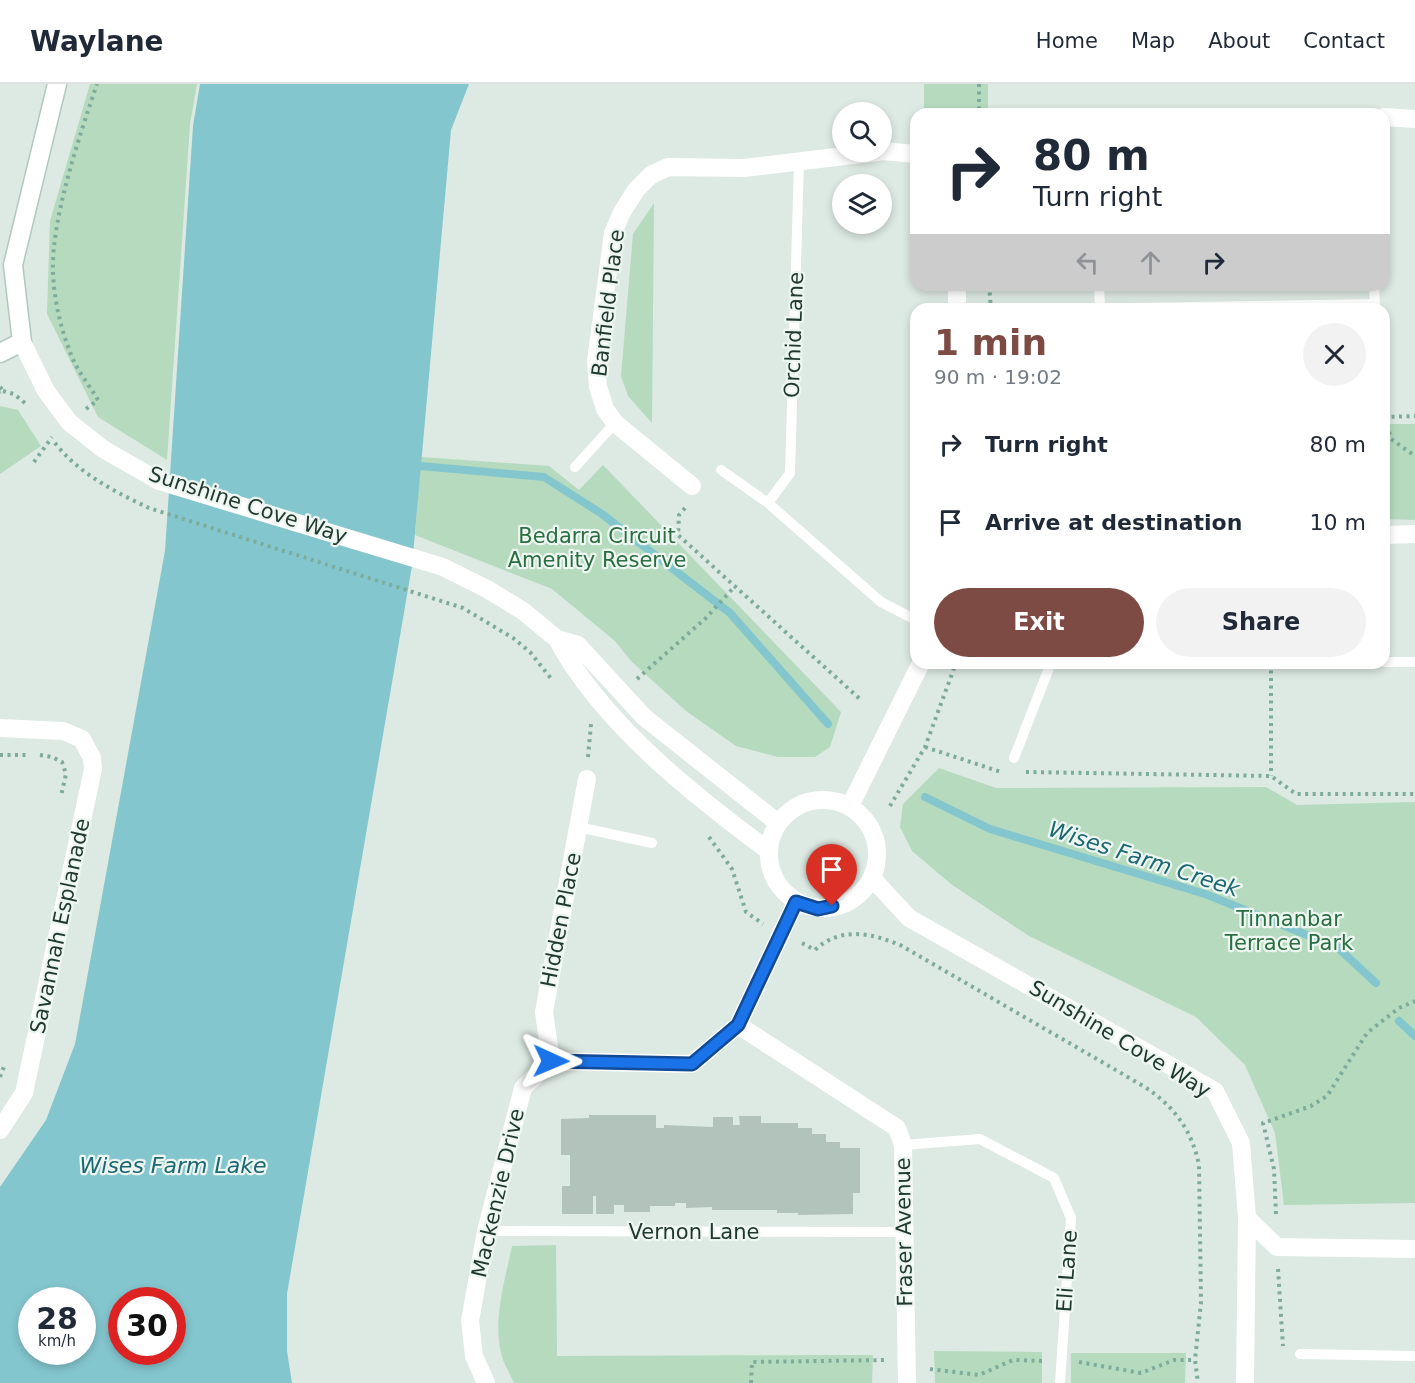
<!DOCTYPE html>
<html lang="en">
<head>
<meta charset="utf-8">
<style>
	:root { --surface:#fff; --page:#f2f2f3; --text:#1f2937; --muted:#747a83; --line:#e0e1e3; --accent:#7d4b44 }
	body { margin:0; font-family:"DejaVu Sans",sans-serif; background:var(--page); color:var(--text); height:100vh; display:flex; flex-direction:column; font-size:22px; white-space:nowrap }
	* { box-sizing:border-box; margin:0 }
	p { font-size:20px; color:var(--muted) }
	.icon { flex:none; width:33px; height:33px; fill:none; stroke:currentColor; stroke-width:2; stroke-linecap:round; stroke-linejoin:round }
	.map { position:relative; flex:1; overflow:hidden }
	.details { position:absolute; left:910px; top:219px; width:480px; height:366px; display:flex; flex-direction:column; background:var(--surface); border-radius:18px; box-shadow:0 3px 9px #0003 }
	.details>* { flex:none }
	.hud { position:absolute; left:910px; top:24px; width:480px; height:183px; border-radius:18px; box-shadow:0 3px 9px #0003; background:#fff; color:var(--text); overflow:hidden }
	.tools { position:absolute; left:832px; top:18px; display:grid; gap:12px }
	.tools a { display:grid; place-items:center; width:60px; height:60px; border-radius:50%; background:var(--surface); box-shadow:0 3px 9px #0003; font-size:30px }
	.speed { position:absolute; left:18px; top:1203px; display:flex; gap:12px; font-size:30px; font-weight:700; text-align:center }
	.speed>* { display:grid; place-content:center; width:78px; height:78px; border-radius:50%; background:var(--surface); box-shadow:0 3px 9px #0003; line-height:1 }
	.speed small { font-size:15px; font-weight:400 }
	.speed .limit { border:9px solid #d22; background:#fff; color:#111 }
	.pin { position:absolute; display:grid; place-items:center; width:51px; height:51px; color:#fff; margin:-62px -26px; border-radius:50% 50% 50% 0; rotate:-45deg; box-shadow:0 0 6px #0007 }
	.pin .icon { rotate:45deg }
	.me { position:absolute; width:66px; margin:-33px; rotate:91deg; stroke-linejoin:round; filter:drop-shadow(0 0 4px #0008) }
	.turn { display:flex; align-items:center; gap:21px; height:126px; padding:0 24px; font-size:27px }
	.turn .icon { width:78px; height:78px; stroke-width:2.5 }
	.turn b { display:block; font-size:42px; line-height:51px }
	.lanes { display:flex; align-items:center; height:57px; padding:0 24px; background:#0003; justify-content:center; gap:30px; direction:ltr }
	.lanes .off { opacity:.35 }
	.round { display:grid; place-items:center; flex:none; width:63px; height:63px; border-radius:32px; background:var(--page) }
	.summary { display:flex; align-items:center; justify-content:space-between; height:102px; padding:0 24px }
	h1 { font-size:36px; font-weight:700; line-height:45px; color:var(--accent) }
	.cta { display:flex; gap:12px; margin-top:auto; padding:12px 24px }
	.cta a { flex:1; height:69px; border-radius:36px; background:var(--accent); color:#fff; font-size:24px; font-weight:700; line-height:69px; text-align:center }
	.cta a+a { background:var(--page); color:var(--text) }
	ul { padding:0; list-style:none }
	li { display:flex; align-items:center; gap:18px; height:78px; padding:0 24px }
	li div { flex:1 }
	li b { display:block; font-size:22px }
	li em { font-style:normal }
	header { display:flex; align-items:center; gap:36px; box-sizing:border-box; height:84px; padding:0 30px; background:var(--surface); border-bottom:2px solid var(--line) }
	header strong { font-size:28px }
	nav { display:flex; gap:33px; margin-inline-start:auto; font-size:21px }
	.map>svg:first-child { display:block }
	.green { fill:#b5dabe }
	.water { fill:#84c6ce; fill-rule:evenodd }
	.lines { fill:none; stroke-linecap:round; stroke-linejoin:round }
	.stream { stroke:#84c6ce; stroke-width:8 }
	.building { fill:#b2c3bc }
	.secondary-casing { stroke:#b0c8bf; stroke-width:21 }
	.path { stroke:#7eac9c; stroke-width:4; stroke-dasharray:3 4.5; stroke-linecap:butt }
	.lane { stroke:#fff; stroke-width:10 }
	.street { stroke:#fff; stroke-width:18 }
	.secondary { stroke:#fff; stroke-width:18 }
	.route-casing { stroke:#114b97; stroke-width:15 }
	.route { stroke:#1a73e8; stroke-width:10 }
	.labels { text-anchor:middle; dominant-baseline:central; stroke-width:4.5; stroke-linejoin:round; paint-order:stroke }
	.street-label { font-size:21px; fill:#1f3830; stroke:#edf6f1 }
	.park-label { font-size:21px; fill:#2a6e42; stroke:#edf6f1 }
	.water-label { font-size:22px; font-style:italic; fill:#1b6772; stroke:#edf6f1 }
</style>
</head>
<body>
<header>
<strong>Waylane</strong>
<nav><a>Home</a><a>Map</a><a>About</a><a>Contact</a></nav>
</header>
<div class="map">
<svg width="1415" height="1299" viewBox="0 0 1415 1299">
	<rect width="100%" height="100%" fill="#dde9e3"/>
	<path class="green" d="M90,0h107l-7,40 -23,336 -69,-43 -51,-103 3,-93z
		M924,0h64v30h-64z
		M654,119l-2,220 -24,-27 -7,-20 12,-142z
		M0,322l18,4 23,36 -41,28z
		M1385,340h30v96l-30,-1z
		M421,373l128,9 30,24 24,-25 238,247 -11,35 -15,10h-37l-42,-11 -50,-35 -54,-49 -17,-21 -63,-52 -137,-54z
		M939,684l57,20 270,-1 31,18 118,-3v401l-131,2 -9,-72 -30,-68 -49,-48 -167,-81 -78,-52 -39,-33 -12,-24 3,-23z
		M556,1161l1,111 316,-1 -1,28h-358c-4,-10 -11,-20 -13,-30 -8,-35 4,-73 11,-107z
		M934,1267l108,1v31h-107z
		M1071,1269h115l-1,30h-114z"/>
	<path class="water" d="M200,0h269l-18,46 -39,436 -125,728v57l5,32h-292v-196l46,-67 29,-76 90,-493 28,-425zM32,1216h50v52h-50zM122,1216h50v52h-50z"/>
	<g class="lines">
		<path class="stream" d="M420,382l124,11 58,37 128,99 98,111
			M925,713l65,32 215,65 132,53 39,36
			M1399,937l16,15"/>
	</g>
	<path class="building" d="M589,1031h67v13h8v-3l49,2v-10h20v8h7l-1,-9h22v7h37v5h14v6h14v8h14v6h20v45h-7v21l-55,1v-2h-21v-3h-65v-3l-26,1v-5h-11v3h-25v6h-26v-7h-10v9h-18v-18h-3v18h-31v-28h8v-31h-9v-36l28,-1z"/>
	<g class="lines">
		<g class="secondary-casing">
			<path id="secondary" d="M0,269l22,-11 -9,-77 44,-181"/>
		</g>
		<path class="path" d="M979,0v30
			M989,201l2,24
			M0,303l3,4 -3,1
			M3,307l11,3 11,9
			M86,325l12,-9c-8,-14 -20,-28 -26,-43 -11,-27 -18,-56 -19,-85 -2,-52 27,-138 44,-188
			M1384,326l7,29 24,17
			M1384,333l31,-1
			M55,359c23,30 60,49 94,65l314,100 50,30 17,14 23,29
			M34,378l18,-25
			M685,424l-6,7 -1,20 182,164
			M1271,579v113
			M637,595l69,-61 29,-32
			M925,663l76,25
			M0,671h26
			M40,671l12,2 10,5 4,12 -5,22
			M588,673l3,-33
			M1026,688l245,4 25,18h119
			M890,722l35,-59 31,-84
			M709,753l23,32 14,43 17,12
			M802,859l13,7c25,-24 58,-17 87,-4l243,141c30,20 47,44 54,78l2,137 -6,58 3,23
			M0,993l5,-13
			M1276,1130l-2,-45 -11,-46 48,-17 16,-10 40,-63 32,-25 16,-7
			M1278,1185l5,77
			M1079,1278l62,11 33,-13h21
			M930,1285l49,6 34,-15 32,1
			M751,1299l1,-21 133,-2"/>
		<path class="lane" d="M1099,201l1,22
			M1374,201l1,24
			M1060,225l315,-5
			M575,383l40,-44
			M721,386l47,33 113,99 35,18
			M768,419l22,-30 9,-312
			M1384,578h31
			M1014,674l37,-95
			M578,743l74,16
			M903,1061l77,-6 74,39 17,40 -11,165
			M486,1147l417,1
			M1300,1270l115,2"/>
		<path class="street" d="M1384,33l31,2
			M882,67l34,3
			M957,225v-24
			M22,258l24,49 23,31 34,27 56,32 284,86 44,22 36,22 34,28 21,6 66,72 134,106
			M692,402l-77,-63 -10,-14 -7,-22 -2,-26 17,-128 9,-21 14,-22 15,-15 17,-8 76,1 134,-16
			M1384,451l31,-1
			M557,555c44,83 137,157 212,212
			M0,644l63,3 19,8 10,19 1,11 -69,324 -24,37
			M769 770a54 54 0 1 1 108 0a54 54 0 1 1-108 0Z
			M850,722l71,-143
			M872,794l37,40 306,173 26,52 6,75 -2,165
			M738,941l159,103 6,17 4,238
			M551,977l-7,-49 43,-233
			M1247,1134l30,29 138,2
			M486,1299l-12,-27 -4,-35 16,-90 37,-143 28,-27 141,3 46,-39 58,-123"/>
		<use href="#secondary" class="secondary"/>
	</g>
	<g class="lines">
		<g class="route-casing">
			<path id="route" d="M551,977l141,3 46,-39 58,-123 22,7 14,-3"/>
		</g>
		<use href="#route" class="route"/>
	</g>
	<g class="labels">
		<g class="street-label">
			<text transform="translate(608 219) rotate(-83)">Banfield Place</text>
			<text transform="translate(794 251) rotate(-88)">Orchid Lane</text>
			<text transform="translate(248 421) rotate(18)">Sunshine Cove Way</text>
			<text transform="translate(561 836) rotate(-79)">Hidden Place</text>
			<text transform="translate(60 842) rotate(-78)">Savannah Esplanade</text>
			<text transform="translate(1120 955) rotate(31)">Sunshine Cove Way</text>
			<text transform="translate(498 1109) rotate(-77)">Mackenzie Drive</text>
			<text x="694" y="1148">Vernon Lane</text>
			<text transform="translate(904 1148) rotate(-91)">Fraser Avenue</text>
			<text transform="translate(1067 1187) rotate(-86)">Eli Lane</text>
		</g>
		<g class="park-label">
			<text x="597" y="452">Bedarra Circuit<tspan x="597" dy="24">Amenity Reserve</tspan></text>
			<text x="1289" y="835">Tinnanbar<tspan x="1289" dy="24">Terrace Park</tspan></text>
		</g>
		<g class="water-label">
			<text transform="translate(1144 775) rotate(18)">Wises Farm Creek</text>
			<text x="173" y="1081">Wises Farm Lake</text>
		</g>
	</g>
</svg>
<div class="tools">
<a><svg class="icon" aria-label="search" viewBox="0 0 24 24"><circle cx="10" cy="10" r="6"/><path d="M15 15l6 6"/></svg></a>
<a><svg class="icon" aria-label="layers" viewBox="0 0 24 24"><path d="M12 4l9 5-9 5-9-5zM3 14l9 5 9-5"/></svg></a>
</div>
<div class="speed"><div>28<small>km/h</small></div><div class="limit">30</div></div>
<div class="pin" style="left:832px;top:822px;background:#d93025"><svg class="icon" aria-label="arrive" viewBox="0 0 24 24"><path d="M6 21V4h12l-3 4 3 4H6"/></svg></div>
<svg class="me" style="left:551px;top:977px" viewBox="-20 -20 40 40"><path d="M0-17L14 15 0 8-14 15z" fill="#1a73e8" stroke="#fff" stroke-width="4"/></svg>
<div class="hud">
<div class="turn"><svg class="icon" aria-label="right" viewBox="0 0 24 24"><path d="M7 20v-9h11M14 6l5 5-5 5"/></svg><div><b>80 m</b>Turn right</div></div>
<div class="lanes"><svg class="icon off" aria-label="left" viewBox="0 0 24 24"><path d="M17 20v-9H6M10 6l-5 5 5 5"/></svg><svg class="icon off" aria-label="ahead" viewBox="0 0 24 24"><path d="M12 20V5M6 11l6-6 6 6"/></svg><svg class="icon" aria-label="right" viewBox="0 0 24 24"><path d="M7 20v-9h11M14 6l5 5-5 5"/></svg></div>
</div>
<section class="details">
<div class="summary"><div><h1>1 min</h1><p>90 m · 19:02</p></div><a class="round"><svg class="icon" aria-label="close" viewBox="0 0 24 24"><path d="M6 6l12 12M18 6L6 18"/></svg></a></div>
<ul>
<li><svg class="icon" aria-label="right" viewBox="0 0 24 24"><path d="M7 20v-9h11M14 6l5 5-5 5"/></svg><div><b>Turn right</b></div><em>80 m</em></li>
<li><svg class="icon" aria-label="arrive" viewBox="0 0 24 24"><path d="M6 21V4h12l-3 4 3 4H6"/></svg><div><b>Arrive at destination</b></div><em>10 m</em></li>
</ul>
<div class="cta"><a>Exit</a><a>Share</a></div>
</section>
</div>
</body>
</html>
